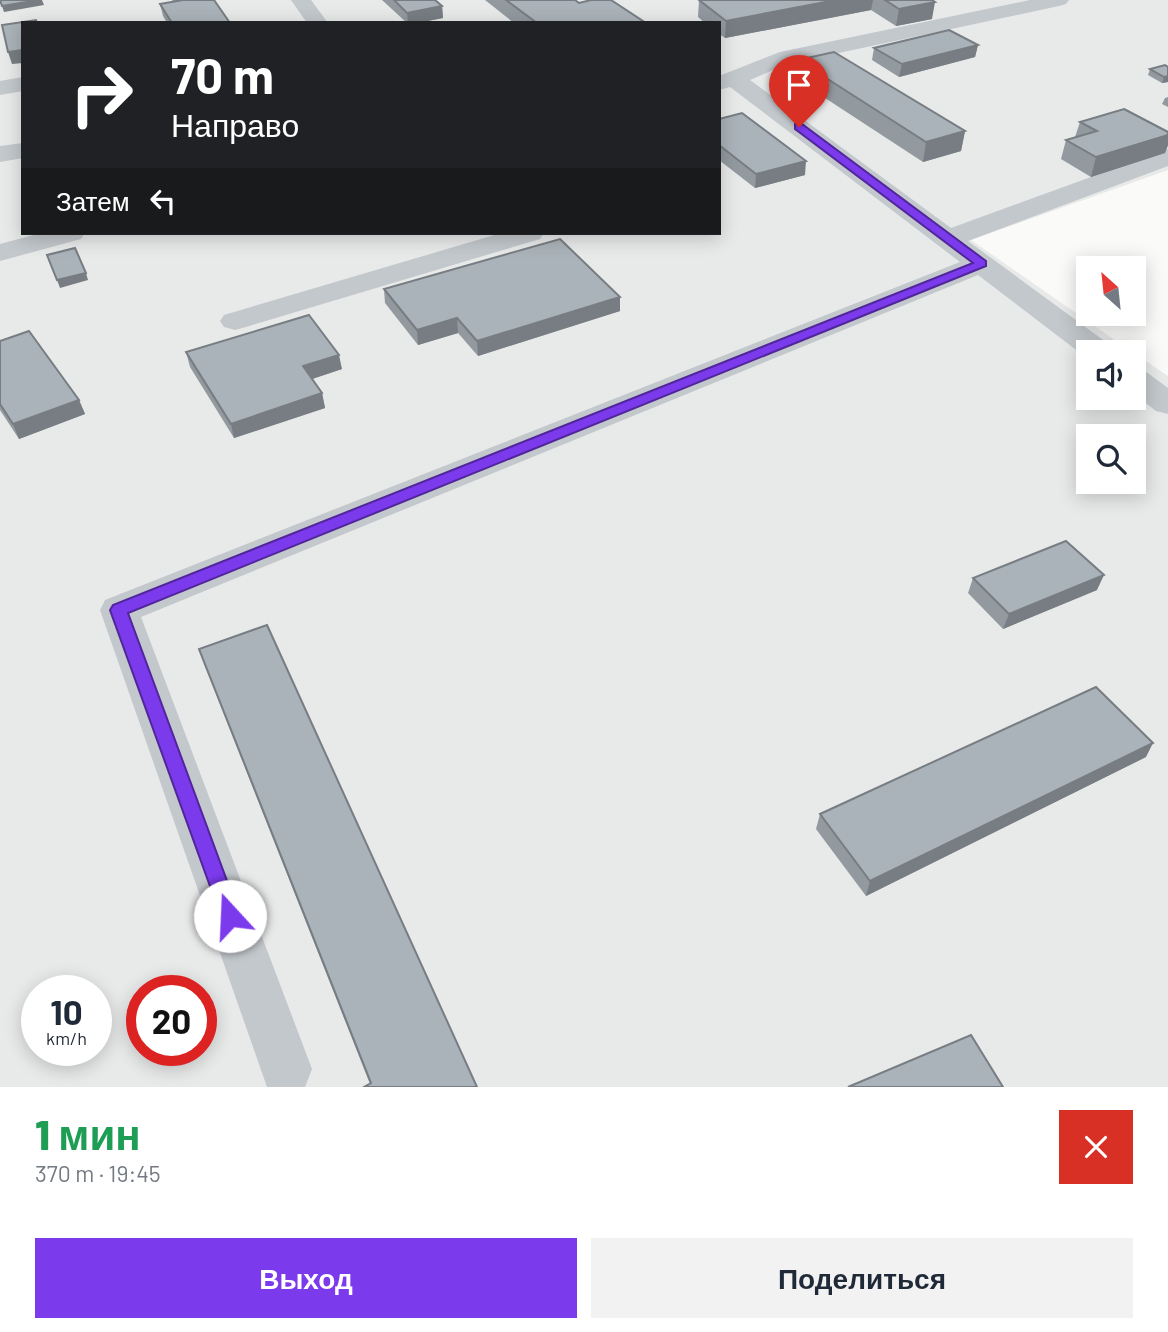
<!DOCTYPE html>
<html lang="ru">
<head>
<meta charset="utf-8">
<style>
	:root { --surface:#fff; --page:#f2f2f3; --text:#1f2937; --muted:#747a83; --accent:#7c3aed }
	body { margin:0; font-family:Barlow,sans-serif; background:var(--page); color:var(--text); height:100vh; display:flex; flex-direction:column; font-size:26px; white-space:nowrap }
	* { box-sizing:border-box; margin:0 }
	p { font-size:23px; color:var(--muted) }
	.icon { flex:none; width:38px; height:38px; fill:none; stroke:currentColor; stroke-width:2; stroke-linecap:round; stroke-linejoin:round }
	.map { position:relative; height:1087px; overflow:hidden }
	.panel { display:flex; flex-direction:column; background:var(--surface); flex:1 }
	.panel>* { flex:none }
	.banner { position:absolute; left:21px; top:21px; width:700px; height:214px; border-radius:0px; box-shadow:0 4px 18px #0003; background:#202124; color:#fff; overflow:hidden }
	.needle { width:46px; rotate:333deg }
	.controls { position:absolute; left:1076px; top:256px; display:grid; gap:14px }
	.controls a { display:grid; place-items:center; width:70px; height:70px; border-radius:0px; background:var(--surface); box-shadow:0 4px 18px #0003; font-size:35px }
	.speed { position:absolute; left:21px; top:975px; display:flex; gap:14px; font-size:35px; font-weight:700; text-align:center }
	.speed>* { display:grid; place-content:center; width:91px; height:91px; border-radius:50%; background:var(--surface); box-shadow:0 4px 18px #0003; line-height:1 }
	.speed small { font-size:18px; font-weight:400 }
	.speed .limit { border:10px solid #d22; background:#fff; color:#111 }
	.pin { position:absolute; display:grid; place-items:center; width:60px; height:60px; color:#fff; margin:-72px -30px; border-radius:50% 50% 50% 0; rotate:-45deg; box-shadow:0 0 7px #0007 }
	.pin .icon { rotate:45deg }
	.me { position:absolute; width:77px; margin:-38px; rotate:340deg; stroke-linejoin:round; filter:drop-shadow(0 0 5px #0008) }
	.turn { display:flex; align-items:center; gap:24px; height:147px; padding:0 35px; font-size:32px }
	.turn .icon { width:91px; height:91px; stroke-width:2.5 }
	.turn b { display:block; font-size:49px; line-height:60px }
	.then { display:flex; align-items:center; height:66px; padding:0 35px; background:#0003; gap:14px; font-size:26px }
	.round { display:grid; place-items:center; flex:none; width:74px; height:74px; border-radius:0px; background:var(--page) }
	.head { display:flex; align-items:center; justify-content:space-between; height:119px; padding:0 35px }
	h1 { font-size:42px; font-weight:800; line-height:52px; color:#1e9e55 }
	.primary-button { display:flex; gap:14px; margin-top:auto; padding:14px 35px }
	.primary-button a { flex:1; height:80px; border-radius:0px; background:var(--accent); color:#fff; font-size:28px; font-weight:800; line-height:80px; text-align:center }
	.primary-button a+a { background:var(--page); color:var(--text) }
	.map>svg:first-child { display:block }
	.built { fill:#e8e9e9; fill-rule:evenodd }
	.lines { fill:none; stroke-linecap:round; stroke-linejoin:round }
	.minor { fill:#c3c8cc; fill-rule:evenodd }
	.wall { fill:#929a9f }
	.shaded-wall { fill:#777d82 }
	.building { fill:#aab3b9; stroke:#777d82; stroke-width:2 }
	.route { fill:#7c3aed; stroke:#51269a; stroke-width:2 }
</style>
</head>
<body>
<div class="map">
<svg width="1168" height="1087" viewBox="0 0 1168 1087">
	<rect width="100%" height="100%" fill="#fafaf8"/>
	<path class="built" d="M0,0h1168v170l-197,70 161,112h-44v45h46v-44l34,23v711h-1168zM23,23h696v210h-696zM1088,436h46v45h-46zM37,990h59v60h-59zM142,990h59v60h-59z"/>
	<g class="lines">
		<path class="minor" d="M291,0h20l17,23h-21z
			M1030,0h39l-3,4 -7,2 -272,58 -37,16 201,148 217,-79v17l-200,75 142,104 4,7h-26v7l-110,-84 -837,342 171,452 -7,18h-38l-167,-477 5,-10 855,-338 -230,-175 -11,3v-14l61,-24z
			M23,77v14l-23,4v-14z
			M23,143v15l-23,4v-16z
			M41,233h44l-4,6 -81,22v-17z
			M501,233h43l-4,6 -294,88 -11,3 -11,-3 -4,-6 4,-6z
			M1134,368l11,3 23,17v26l-12,-3 -22,-17z"/>
	</g>
	<path class="wall" d="M172,0h42l16,23h-63l-4,-7 -3,-12 13,-2z
		M382,0h53l7,6 1,12 -26,5h-10z
		M485,0h90l4,3 67,20h-132z
		M699,0h233v19l-36,7 -25,-16 -146,28 -6,-4v-11h-14l-7,-6z
		M978,45l-3,12 -76,20 -27,-17 2,-12z
		M798,60l167,71 -4,20 -38,11 -127,-83z
		M1168,67v15l-6,1 -14,-8 2,-6z
		M1168,97v10l-6,-3 3,-6z
		M719,119l86,56 -50,13 -36,-28z
		M1080,122l88,10v13l-3,8 -74,24 -30,-18 5,-19 9,-3z
		M384,289l236,8v14l-142,45 -20,-23 -40,12 -33,-42z
		M0,341l79,59 6,14 -66,25 -19,-29z
		M186,352l156,17 -30,10 10,14 3,15 -91,30 -44,-71z
		M973,578l124,12 -94,39 -35,-36z
		M199,649l278,438 -107,-3 -166,-420z
		M1146,757l-280,139 -50,-67 4,-15z"/>
	<path class="shaded-wall" d="M39,0h3l2,5 -40,7 -2,-6z
		M836,0h37l-2,10 -146,28 1,-17z
		M935,2l-3,17 -36,7 3,-17z
		M442,6l1,12 -26,5h-9l-1,-10z
		M978,45l-3,12 -76,20 3,-13z
		M23,50v13l-11,1 -4,-12z
		M1168,76v6l-6,1 2,-6z
		M965,131l-4,20 -38,11 3,-20z
		M1168,135v10l-3,8 -74,24 5,-20z
		M806,161l-1,14 -50,13 1,-14z
		M86,273l2,7 -28,8 -3,-8z
		M620,297v14l-142,45 -1,-15z
		M457,318l1,15 -40,12 -1,-15z
		M339,355l3,14 -36,12 -3,-15z
		M322,393l3,15 -91,30 -3,-14z
		M79,400l6,14 -66,25 -6,-15z
		M1104,575l-7,15 -94,39 6,-15z
		M1153,743l-7,14 -280,139 4,-15z"/>
	<path class="building" d="M0,0h39l-37,6z
		M183,0h31l16,23h-58l-12,-19z
		M394,0h41l7,6 -35,7z
		M506,0h69l4,3 12,-3h20l35,23h-109z
		M699,0h137l-110,21z
		M885,0h47l3,2 -36,7z
		M36,20l1,3h-14v27l-15,2 -6,-27z
		M949,30l29,15 -76,19 -28,-16z
		M834,52l131,79 -39,11 -128,-82z
		M1165,65l3,2v9l-4,1 -14,-8z
		M1124,109l44,23v3l-72,22 -30,-17 31,-9 -17,-9z
		M742,113l64,48 -50,13 -37,-29v-26z
		M560,239l60,58 -143,44 -20,-23 -40,12 -33,-41z
		M75,248l11,25 -29,7 -10,-25z
		M309,315l30,40 -36,11 19,27 -91,31 -45,-72z
		M29,331l50,69 -66,24 -13,-20v-63z
		M1066,541l38,34 -95,39 -36,-36z
		M267,625l210,462h-113l7,-4 -172,-434z
		M1096,687l57,56 -283,138 -50,-67z
		M971,1035l32,52h-155z"/>
	<path class="route" d="M795,124h7l184,137v5l-858,347 112,303 -3,6 -7,3 -7,-3 -113,-312 3,-5 860,-342 -178,-134z"/>
</svg>
<div class="controls">
<a><svg class="needle" viewBox="-14 -14 28 28"><path d="M0-13l5 13h-10z" fill="#e53935"/><path d="M0 13l5-13h-10z" fill="#747a83"/></svg></a>
<a><svg class="icon" aria-label="sound" viewBox="0 0 24 24"><path d="M4 9h4l5-4v14l-5-4H4zM17 9q2 3 0 6"/></svg></a>
<a><svg class="icon" aria-label="search" viewBox="0 0 24 24"><circle cx="10" cy="10" r="6"/><path d="M15 15l6 6"/></svg></a>
</div>
<div class="speed"><div>10<small>km/h</small></div><div class="limit">20</div></div>
<div class="pin" style="left:799px;top:127px;background:#d93025"><svg class="icon" aria-label="arrive" viewBox="0 0 24 24"><path d="M6 21V4h12l-3 4 3 4H6"/></svg></div>
<svg class="me" style="left:230px;top:916px" viewBox="-20 -20 40 40"><circle r="19" fill="#fff"/><path d="M0-13L10 11 0 6-10 11z" fill="#7c3aed"/></svg>
<div class="banner">
<div class="turn"><svg class="icon" aria-label="right" viewBox="0 0 24 24"><path d="M7 20v-9h11M14 6l5 5-5 5"/></svg><div><b>70 m</b>Направо</div></div>
<div class="then">Затем<svg class="icon" aria-label="left" viewBox="0 0 24 24"><path d="M17 20v-9H6M10 6l-5 5 5 5"/></svg></div>
</div>
</div>
<section class="panel">
<div class="head"><div><h1>1 мин</h1><p>370 m · 19:45</p></div><a class="round" style="background:#d93025;color:#fff"><svg class="icon" aria-label="close" viewBox="0 0 24 24"><path d="M6 6l12 12M18 6L6 18"/></svg></a></div>
<div class="primary-button"><a>Выход</a><a>Поделиться</a></div>
</section>
</body>
</html>
